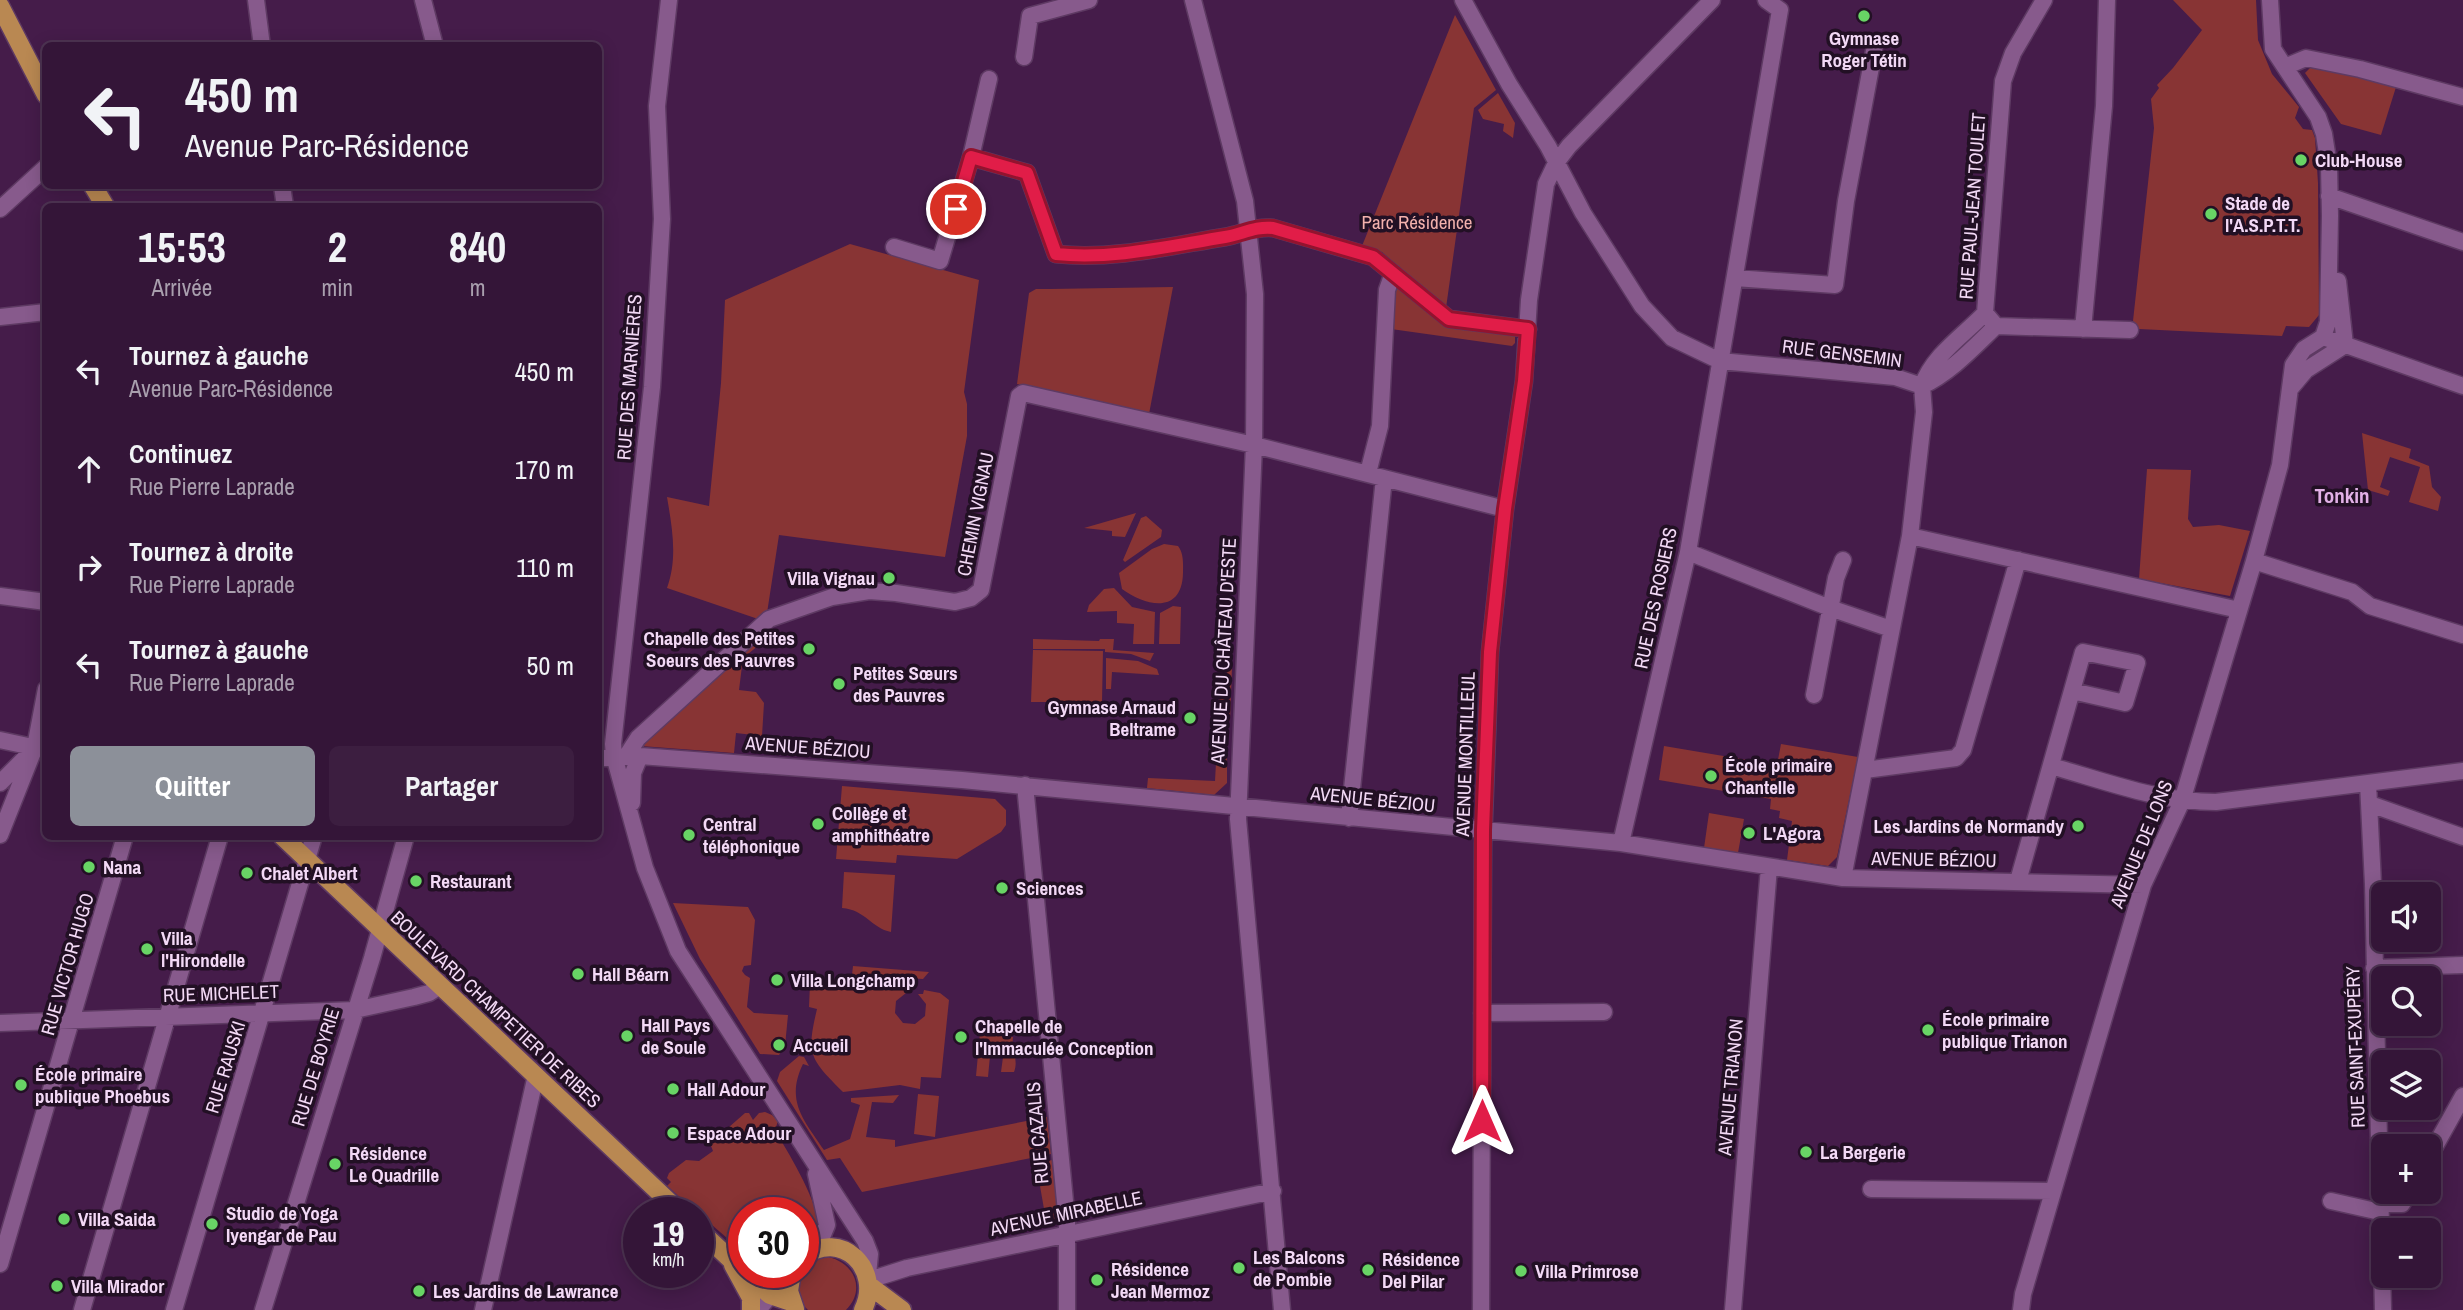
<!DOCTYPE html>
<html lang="fr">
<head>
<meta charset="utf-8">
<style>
	:root { --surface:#341538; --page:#3c1e40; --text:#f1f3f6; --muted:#a99fae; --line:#4e3453; --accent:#8c9099 }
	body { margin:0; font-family:"Archivo Narrow",sans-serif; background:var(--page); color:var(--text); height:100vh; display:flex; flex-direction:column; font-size:26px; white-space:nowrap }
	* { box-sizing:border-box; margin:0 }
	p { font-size:23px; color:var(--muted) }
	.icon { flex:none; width:38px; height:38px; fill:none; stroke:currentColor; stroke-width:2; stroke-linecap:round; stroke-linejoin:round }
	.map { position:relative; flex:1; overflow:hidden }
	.side { position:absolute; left:42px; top:203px; width:560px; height:637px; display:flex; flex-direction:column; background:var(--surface); border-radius:10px; box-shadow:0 4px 18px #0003,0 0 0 2px var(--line) }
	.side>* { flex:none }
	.banner { position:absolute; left:42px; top:42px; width:560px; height:147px; border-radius:10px; box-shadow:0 4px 18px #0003,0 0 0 2px var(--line); background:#341538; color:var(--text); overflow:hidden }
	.fabs { position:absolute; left:2371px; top:882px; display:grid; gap:14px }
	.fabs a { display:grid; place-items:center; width:70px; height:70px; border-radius:10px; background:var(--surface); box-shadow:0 4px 18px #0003,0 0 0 2px var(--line); font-size:35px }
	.speed { position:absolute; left:623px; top:1197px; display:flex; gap:14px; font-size:35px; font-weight:700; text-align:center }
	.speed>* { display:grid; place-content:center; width:91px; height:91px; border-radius:50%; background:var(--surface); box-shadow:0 4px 18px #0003,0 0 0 2px var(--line); line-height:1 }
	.speed small { font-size:18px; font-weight:400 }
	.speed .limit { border:10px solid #d22; background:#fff; color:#111 }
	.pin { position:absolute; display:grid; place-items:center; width:60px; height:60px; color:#fff; margin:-30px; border:4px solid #fff; border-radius:50%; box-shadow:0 2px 7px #0007 }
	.me { position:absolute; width:77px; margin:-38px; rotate:0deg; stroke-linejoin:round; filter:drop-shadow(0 0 5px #0008) }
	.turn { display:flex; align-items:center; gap:24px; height:147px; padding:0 28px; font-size:32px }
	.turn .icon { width:91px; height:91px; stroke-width:2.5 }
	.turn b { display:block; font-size:49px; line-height:60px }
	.eta { display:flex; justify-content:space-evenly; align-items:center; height:119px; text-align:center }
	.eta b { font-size:42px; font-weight:700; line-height:49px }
	.cta { display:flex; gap:14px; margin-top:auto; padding:14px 28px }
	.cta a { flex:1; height:80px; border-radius:10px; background:var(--accent); color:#fff; font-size:28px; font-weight:700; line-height:80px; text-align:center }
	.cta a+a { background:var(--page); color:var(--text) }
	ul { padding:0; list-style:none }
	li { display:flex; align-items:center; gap:21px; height:98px; padding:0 28px }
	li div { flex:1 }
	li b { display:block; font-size:26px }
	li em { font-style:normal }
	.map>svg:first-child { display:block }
	.green { fill:#883434 }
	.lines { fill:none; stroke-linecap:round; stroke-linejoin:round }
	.minor-casing { stroke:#5e3a63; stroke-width:19 }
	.major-casing { stroke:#5e3a63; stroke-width:21 }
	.minor { stroke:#875a8c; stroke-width:16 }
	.major { stroke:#b98852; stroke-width:18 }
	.route-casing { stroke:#92132f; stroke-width:18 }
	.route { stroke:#e11d48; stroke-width:12 }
	.poi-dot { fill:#68d465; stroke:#221024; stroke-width:2.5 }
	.labels { text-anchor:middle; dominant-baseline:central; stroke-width:7; stroke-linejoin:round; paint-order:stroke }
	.poi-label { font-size:19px; font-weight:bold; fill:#f3d9f6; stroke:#221024; text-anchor:start }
	.street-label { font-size:19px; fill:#f3d9f6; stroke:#221024 }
	.park-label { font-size:19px; fill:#f3b1ad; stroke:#221024 }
	.neighbourhood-label { font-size:21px; font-weight:bold; fill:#e2b0e7; stroke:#221024 }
</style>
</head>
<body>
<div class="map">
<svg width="2463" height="1310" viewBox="0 0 2463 1310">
	<rect width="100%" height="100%" fill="#451c4a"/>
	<path class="green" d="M2173,0h83l2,40 14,34 27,33 -4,11 8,11 9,1 3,8 3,45 1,132 -10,12 -23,-1 -4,10 -143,-7 -6,-8 21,-193 -3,-29 8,-11 -2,-3 16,-17 29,-38z
		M1455,15l41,75 -22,18 -28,200 -64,-56 -20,-6z
		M2313,65l83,22 -15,48 -40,-11 -36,-51z
		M1498,93l17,30 -2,15 -10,-7 1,-7 -21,-5 -5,-9z
		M850,244l129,36 -15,112 3,12v32l-22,121 -166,-22 -12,78 -6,7 -94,-32c11,-30 5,-61 0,-91l42,9 12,-123 4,-83z
		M1395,284l46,35 74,15v9l-3,3 -121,-17z
		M1173,287l-24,127 -132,-30 12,-91 7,-4h14z
		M2362,433l49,16 -2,9 20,8 3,21 9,10 -3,14 -29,-9 11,-35 -30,-10 -10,30 10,4 -2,5 -20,-6z
		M2147,469l44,1 -3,49 5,8 26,-2 31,6 -20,65 -91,-17z
		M1136,513l-11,24 -13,-1v-5l-28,-3z
		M1146,516l16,14 -1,7 -36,25 -2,-2 18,-42z
		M1164,544l14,2c6,8 5,17 5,27 -1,41 -36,34 -61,16l-3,-16 33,-24z
		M1114,588l18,19 23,5 -1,32h-21l1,-20 -17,-1v-12l-30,1 2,-7 15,-16z
		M1173,606l8,1 -1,37h-21l1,-31z
		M758,634l6,7 -21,17 -4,32 17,2 8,11 -2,33 -26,-3 -2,20 -93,-7v-4z
		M1033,639l66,2 1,-2h14l-1,11 41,3 -4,8 -19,-7 -26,-2v-3h-72z
		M1033,650l70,1 -1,51h-71z
		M1106,658l32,3 19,8 2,6 -47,-3 -1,17h-5z
		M1227,667h5l-2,53 -7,4 4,23v36l-13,12 -67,-7 1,-10 67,3 5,-92 6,-1z
		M1781,744l77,13 -21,100 -9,9 -41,-6 5,-39 -13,-3 1,-7 -10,-2 1,-10 -112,-19 5,-34 113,19z
		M842,786l153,13 11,11v15l-5,7 -44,27 -60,-4 -1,8 -60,-4z
		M1709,813l35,6 -6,34 -34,-5z
		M844,872l51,3 -4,57c-20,-4 -25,-22 -49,-24z
		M673,903l75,4 7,13 -4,45 -7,1 -2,5 3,4 5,3 -3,29 7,6 34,2 -3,31 -9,-7 -3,4 9,7 -3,5 -19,-1 -60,-95z
		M853,966l76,6 -6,7 -71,-4z
		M814,981l92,9v3l-10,8 -1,12 8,10 12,1 10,-8 1,-12 -8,-10h5l1,-4 16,3 9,7 -8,78 -20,-1 -1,12 -20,-4 -57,7c-33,-33 -37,-37 -26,-83l-8,-2 1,-23z
		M981,1022l7,1 -1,11 26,3c-2,14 6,22 1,35h-13l2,-15 -13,-1 -2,21 -12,-1z
		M799,1056l5,1 5,9 -6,-2c-18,37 1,56 21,86l26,-11 10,-34 -9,-3v-4l48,-3 -6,8 -21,-1 -6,35 29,3v7l152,-30 4,37 -189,38 -22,-34 -13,2 -50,-79 3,-9z
		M918,1094l21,2 -4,41 -21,-3z
		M765,1112l7,3 6,6 -3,9c12,21 41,67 42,91 0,8 -8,18 -14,23v-31h-59v34l-9,-2 -68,-59 4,-4 -4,-4 2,-5 17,-13 13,1 14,-10 -2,-5 1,-4 33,-29h4l4,7 6,-7z
		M1052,1160l6,57 -7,8 -4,1 -10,-57 3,-6z
		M828,1257c27,6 38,33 18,53h-38c-23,-21 -6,-50 20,-53z"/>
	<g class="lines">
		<g class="minor-casing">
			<path id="minor" d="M256,0l6,46
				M423,0l12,46
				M669,0l-12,106 5,113 -10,168 -39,357 1,12 31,112 33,83 187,290 5,13 -2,21
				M1193,0l52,201 10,93 -1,151 -16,374 44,491
				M1463,0l46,84 39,62 35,67 59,93 30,32 48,23 175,16 27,9 2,26 -14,124 329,74
				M1024,57l6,-41 59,-16
				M2285,67l21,-9 54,11 103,28
				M989,79l-18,78 56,16 29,81c57,6 113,-8 169,-17 17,-3 31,-11 48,-9l100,29 76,62 79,10
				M282,186l3,20
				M2329,196l134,46
				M0,209l46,-42
				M894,247l46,14 31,-104
				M1735,278l100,7 11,-84 28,-150
				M2338,281l7,64
				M0,317l46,-5
				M1996,326l-11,-13 18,-232 10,-28 31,-53
				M1996,326l134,4
				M2083,329l21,-223 3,-106
				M2323,337l140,49
				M1922,386c11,-31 41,-50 63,-73
				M1922,386c28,-13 51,-38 74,-60
				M2290,389l16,-19 39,-25
				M1368,473l12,-47 7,-136 6,-17
				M1688,552l142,56 61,21
				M2254,561l98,31 18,14 93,29
				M0,596l46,6
				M1814,695l22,-117 7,-18
				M0,740l42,9
				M627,755l11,-17 131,-119 63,-22 37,-6 27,2 59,9 16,-4 10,-8 38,-194 4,-3 231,52 251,64
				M598,758l42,-2 322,24 659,63 222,35 300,7
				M2051,766c54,15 108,36 165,36l247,-31
				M1865,770l91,-12 7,-8 55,-190
				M0,783l29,-29
				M2368,783l5,101 10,426
				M1025,785l42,437v88
				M632,803l1,-30 7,-17
				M2370,804l93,33
				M1349,818l35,-340
				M0,835l35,-88 11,-58
				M1621,843l67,-291 92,-542 -14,-10
				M1843,878l67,-342
				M2018,881l65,-229 54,11 -12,40 -53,-12
				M2374,968l89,-3
				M1482,1013l122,-1
				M0,1023l355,-13 59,-13 15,-4 11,-7
				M2429,1157l34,-61
				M816,1174l11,51 -10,24
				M1871,1189l182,2
				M2331,1201l49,11
				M2380,1204h22l7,-12
				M0,1264l125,-428
				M869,1280l38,-12 366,-77
				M82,1310l138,-474
				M174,1310l140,-474
				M263,1310l109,-352 34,-122
				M483,1310l53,-235
				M758,1310l32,-38
				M1481,1310l2,-466 7,-192 15,-143 19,-128 5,-81 17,-116 10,-21 13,-17 143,-146
				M1733,1310l36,-443
				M2021,1310l2,-16 120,-409 39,-84 72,-240 26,-96 13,-100 11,-16 19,-12 5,-15 2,-106 -1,-50 -5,-32 -6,-17 -45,-68 -3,-49"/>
		</g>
		<g class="major-casing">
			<path id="major" d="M0,6l46,89
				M93,186l12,20
				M282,836l399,377
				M698,1229l46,43
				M803,1257c38,-29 80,12 60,53
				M733,1265l18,33v12
				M744,1272l26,23 21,7
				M792,1272l-3,19 6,18
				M870,1286l32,24"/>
		</g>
		<use href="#minor" class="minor"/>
		<use href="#major" class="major"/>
	</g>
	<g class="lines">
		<g class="route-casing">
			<path id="route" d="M956,209l15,-52 56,16 29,81c57,6 113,-8 169,-17 17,-3 31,-11 48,-9l100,29 76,62 79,10 -4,52 -19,128 -15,143 -7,178 -1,291"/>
		</g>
		<use href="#route" class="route"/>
	</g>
	<g class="poi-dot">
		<circle cx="1864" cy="16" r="7"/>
		<circle cx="2301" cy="160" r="7"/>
		<circle cx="2211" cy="214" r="7"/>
		<circle cx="889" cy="578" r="7"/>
		<circle cx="809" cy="649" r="7"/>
		<circle cx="839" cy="684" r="7"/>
		<circle cx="1190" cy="718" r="7"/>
		<circle cx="1711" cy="776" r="7"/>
		<circle cx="818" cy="824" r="7"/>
		<circle cx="2078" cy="826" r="7"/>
		<circle cx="1749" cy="833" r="7"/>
		<circle cx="689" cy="835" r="7"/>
		<circle cx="89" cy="867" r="7"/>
		<circle cx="247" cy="873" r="7"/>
		<circle cx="416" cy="881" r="7"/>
		<circle cx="1002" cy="888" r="7"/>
		<circle cx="147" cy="949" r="7"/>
		<circle cx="578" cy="974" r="7"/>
		<circle cx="777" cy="980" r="7"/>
		<circle cx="1928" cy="1030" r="7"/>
		<circle cx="627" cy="1036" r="7"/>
		<circle cx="961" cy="1037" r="7"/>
		<circle cx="779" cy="1045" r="7"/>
		<circle cx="21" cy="1085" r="7"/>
		<circle cx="673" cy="1089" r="7"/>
		<circle cx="673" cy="1133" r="7"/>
		<circle cx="1806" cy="1152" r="7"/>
		<circle cx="335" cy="1164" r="7"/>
		<circle cx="64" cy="1219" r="7"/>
		<circle cx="212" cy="1224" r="7"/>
		<circle cx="1239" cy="1268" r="7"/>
		<circle cx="1368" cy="1270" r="7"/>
		<circle cx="1521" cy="1271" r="7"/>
		<circle cx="1097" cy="1280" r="7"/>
		<circle cx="57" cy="1286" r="7"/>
		<circle cx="419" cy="1291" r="7"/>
	</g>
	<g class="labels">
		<g class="poi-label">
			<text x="1864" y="38" text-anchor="middle">Gymnase<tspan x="1864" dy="22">Roger Tétin</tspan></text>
			<text x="2315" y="160">Club-House</text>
			<text x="2225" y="203">Stade de<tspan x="2225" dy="22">l'A.S.P.T.T.</tspan></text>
			<text x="875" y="578" text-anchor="end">Villa Vignau</text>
			<text x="795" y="638" text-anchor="end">Chapelle des Petites<tspan x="795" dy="22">Soeurs des Pauvres</tspan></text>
			<text x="853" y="673">Petites Sœurs<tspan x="853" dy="22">des Pauvres</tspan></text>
			<text x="1176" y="707" text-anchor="end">Gymnase Arnaud<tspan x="1176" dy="22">Beltrame</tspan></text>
			<text x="1725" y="765">École primaire<tspan x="1725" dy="22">Chantelle</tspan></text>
			<text x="832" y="813">Collège et<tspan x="832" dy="22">amphithéatre</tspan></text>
			<text x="703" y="824">Central<tspan x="703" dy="22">téléphonique</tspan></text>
			<text x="2064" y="826" text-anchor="end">Les Jardins de Normandy</text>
			<text x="1763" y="833">L'Agora</text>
			<text x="103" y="867">Nana</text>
			<text x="261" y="873">Chalet Albert</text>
			<text x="430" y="881">Restaurant</text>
			<text x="1016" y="888">Sciences</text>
			<text x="161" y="938">Villa<tspan x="161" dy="22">l'Hirondelle</tspan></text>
			<text x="592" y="974">Hall Béarn</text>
			<text x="791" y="980">Villa Longchamp</text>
			<text x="1942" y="1019">École primaire<tspan x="1942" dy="22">publique Trianon</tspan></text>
			<text x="641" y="1025">Hall Pays<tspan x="641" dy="22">de Soule</tspan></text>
			<text x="975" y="1026">Chapelle de<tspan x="975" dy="22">l'Immaculée Conception</tspan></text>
			<text x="793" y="1045">Accueil</text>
			<text x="35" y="1074">École primaire<tspan x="35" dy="22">publique Phoebus</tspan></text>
			<text x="687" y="1089">Hall Adour</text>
			<text x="687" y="1133">Espace Adour</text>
			<text x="1820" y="1152">La Bergerie</text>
			<text x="349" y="1153">Résidence<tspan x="349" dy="22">Le Quadrille</tspan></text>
			<text x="226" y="1213">Studio de Yoga<tspan x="226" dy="22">Iyengar de Pau</tspan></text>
			<text x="78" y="1219">Villa Saida</text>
			<text x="1253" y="1257">Les Balcons<tspan x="1253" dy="22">de Pombie</tspan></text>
			<text x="1382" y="1259">Résidence<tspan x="1382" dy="22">Del Pilar</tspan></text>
			<text x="1111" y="1269">Résidence<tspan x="1111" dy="22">Jean Mermoz</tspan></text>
			<text x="1535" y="1271">Villa Primrose</text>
			<text x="71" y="1286">Villa Mirador</text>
			<text x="433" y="1291">Les Jardins de Lawrance</text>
		</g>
		<g class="street-label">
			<text transform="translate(1972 206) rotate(-86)">RUE PAUL-JEAN TOULET</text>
			<text transform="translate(1842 353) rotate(7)">RUE GENSEMIN</text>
			<text transform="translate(629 377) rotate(-86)">RUE DES MARNIÈRES</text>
			<text transform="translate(975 514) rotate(-79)">CHEMIN VIGNAU</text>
			<text transform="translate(1655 598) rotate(-78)">RUE DES ROSIERS</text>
			<text transform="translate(1223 651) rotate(-87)">AVENUE DU CHÂTEAU D'ESTE</text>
			<text transform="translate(808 747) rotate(4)">AVENUE BÉZIOU</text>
			<text transform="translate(1465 754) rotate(-88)">AVENUE MONTILLEUL</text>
			<text transform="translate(1373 799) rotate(6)">AVENUE BÉZIOU</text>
			<text transform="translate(2141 844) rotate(-68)">AVENUE DE LONS</text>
			<text transform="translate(1934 859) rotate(1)">AVENUE BÉZIOU</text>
			<text transform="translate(67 964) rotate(-74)">RUE VICTOR HUGO</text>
			<text transform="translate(221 993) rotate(-2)">RUE MICHELET</text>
			<text transform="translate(496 1009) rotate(43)">BOULEVARD CHAMPETIER DE RIBES</text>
			<text transform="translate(2355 1047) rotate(-92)">RUE SAINT-EXUPÉRY</text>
			<text transform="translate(225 1067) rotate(-73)">RUE RAUSKI</text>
			<text transform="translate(315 1067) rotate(-73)">RUE DE BOYRIE</text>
			<text transform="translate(1730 1087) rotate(-85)">AVENUE TRIANON</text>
			<text transform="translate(1037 1133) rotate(-95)">RUE CAZALIS</text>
			<text transform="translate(1066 1213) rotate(-12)">AVENUE MIRABELLE</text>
		</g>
		<g class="park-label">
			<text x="1417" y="222">Parc Résidence</text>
		</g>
		<g class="neighbourhood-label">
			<text x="2342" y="495">Tonkin</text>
		</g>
	</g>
</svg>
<div class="fabs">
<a><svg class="icon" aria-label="sound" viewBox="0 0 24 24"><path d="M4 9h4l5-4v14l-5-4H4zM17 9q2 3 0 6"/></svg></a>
<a><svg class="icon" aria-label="search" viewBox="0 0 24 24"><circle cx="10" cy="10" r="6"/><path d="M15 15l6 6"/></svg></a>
<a><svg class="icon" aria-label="layers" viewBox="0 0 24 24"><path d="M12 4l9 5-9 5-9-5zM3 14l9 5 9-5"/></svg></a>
<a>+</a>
<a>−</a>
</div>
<div class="speed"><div>19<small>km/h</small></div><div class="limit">30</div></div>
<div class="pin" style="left:956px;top:209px;background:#d93025"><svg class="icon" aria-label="arrive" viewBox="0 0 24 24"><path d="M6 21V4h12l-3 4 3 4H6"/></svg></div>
<svg class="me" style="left:1482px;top:1121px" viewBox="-20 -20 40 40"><path d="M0-17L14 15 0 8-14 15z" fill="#e11d48" stroke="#fff" stroke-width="4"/></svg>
<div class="banner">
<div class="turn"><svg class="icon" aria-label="left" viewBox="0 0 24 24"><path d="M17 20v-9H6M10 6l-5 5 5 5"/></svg><div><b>450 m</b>Avenue Parc-Résidence</div></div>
</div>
<section class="side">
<div class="eta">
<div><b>15:53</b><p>Arrivée</p></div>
<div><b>2</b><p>min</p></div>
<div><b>840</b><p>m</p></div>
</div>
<ul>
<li><svg class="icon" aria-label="left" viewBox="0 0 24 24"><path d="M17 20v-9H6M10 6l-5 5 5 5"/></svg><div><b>Tournez à gauche</b><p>Avenue Parc-Résidence</p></div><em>450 m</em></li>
<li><svg class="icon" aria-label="ahead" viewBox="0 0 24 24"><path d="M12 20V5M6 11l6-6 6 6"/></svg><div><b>Continuez</b><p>Rue Pierre Laprade</p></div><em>170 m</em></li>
<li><svg class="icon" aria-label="right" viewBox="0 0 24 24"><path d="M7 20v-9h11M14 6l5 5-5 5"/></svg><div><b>Tournez à droite</b><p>Rue Pierre Laprade</p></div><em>110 m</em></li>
<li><svg class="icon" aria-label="left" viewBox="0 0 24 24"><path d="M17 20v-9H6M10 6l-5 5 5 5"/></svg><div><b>Tournez à gauche</b><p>Rue Pierre Laprade</p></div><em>50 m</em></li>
</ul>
<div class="cta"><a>Quitter</a><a>Partager</a></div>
</section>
</div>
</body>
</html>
